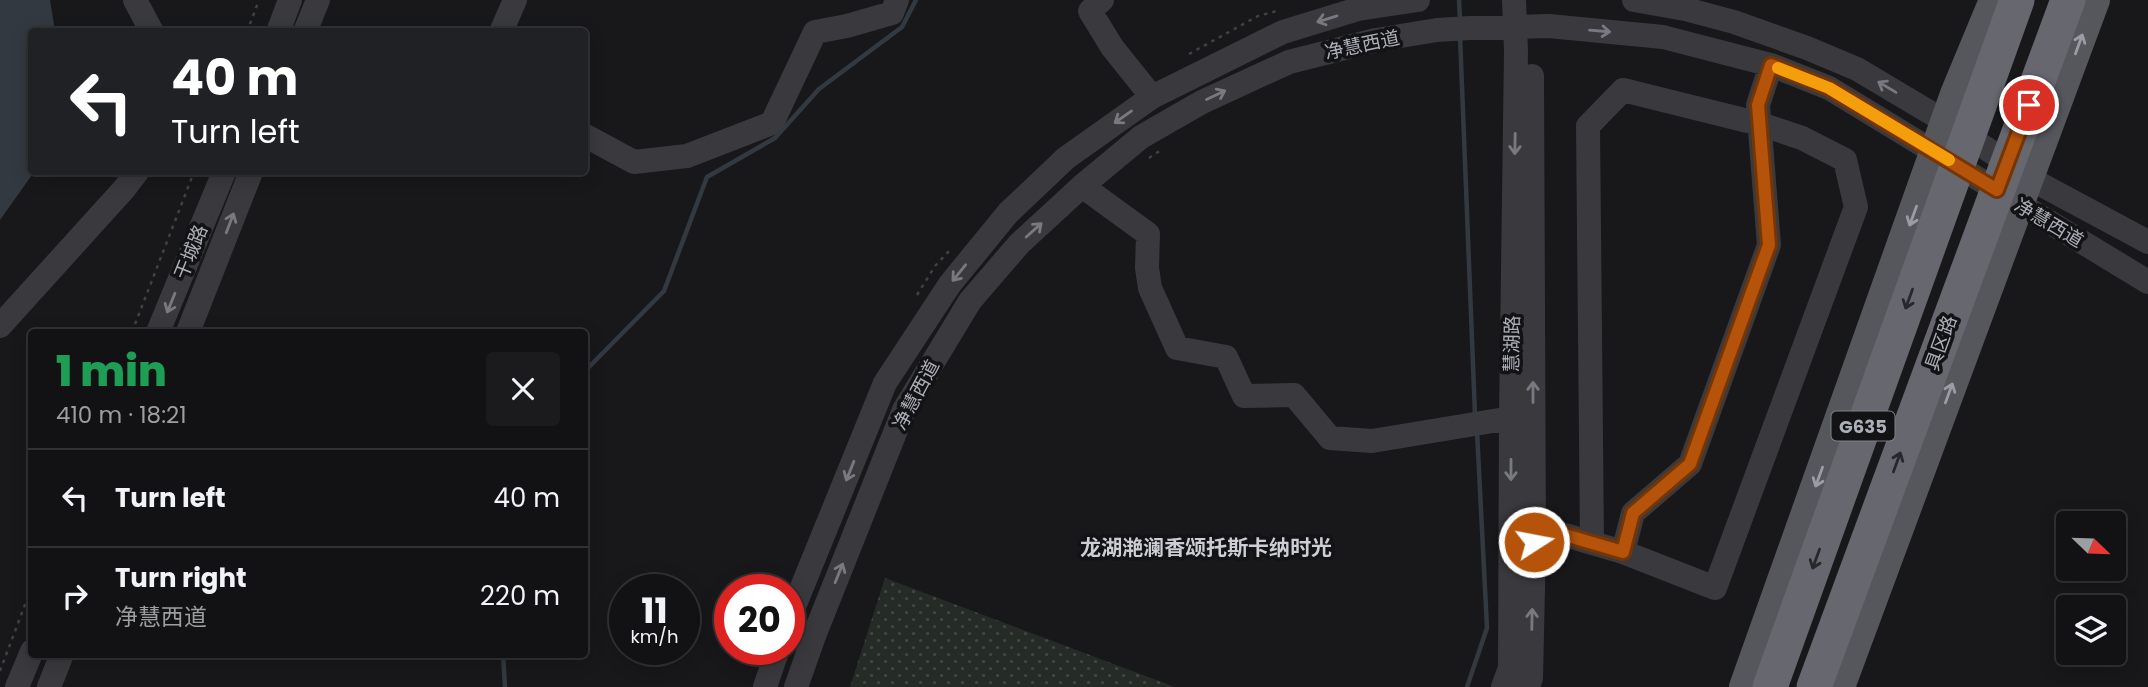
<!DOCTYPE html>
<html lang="en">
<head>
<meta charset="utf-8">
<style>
	:root { --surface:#121214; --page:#1b1b1d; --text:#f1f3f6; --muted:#9c9ea0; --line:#313234 }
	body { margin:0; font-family:Poppins,"Noto Sans SC",sans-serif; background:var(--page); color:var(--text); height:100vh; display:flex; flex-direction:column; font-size:26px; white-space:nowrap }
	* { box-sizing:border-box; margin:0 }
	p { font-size:23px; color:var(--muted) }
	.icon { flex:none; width:38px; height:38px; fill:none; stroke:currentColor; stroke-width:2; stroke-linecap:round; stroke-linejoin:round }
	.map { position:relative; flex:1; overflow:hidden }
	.sheet { position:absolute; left:28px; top:329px; width:560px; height:329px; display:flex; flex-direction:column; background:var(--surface); border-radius:7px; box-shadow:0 4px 18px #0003,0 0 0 2px var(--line) }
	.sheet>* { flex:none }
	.guide { position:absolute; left:28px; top:28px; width:560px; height:147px; border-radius:7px; box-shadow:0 4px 18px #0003,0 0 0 2px var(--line); background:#202124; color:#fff; overflow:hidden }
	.needle { width:46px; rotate:113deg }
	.tools { position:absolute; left:2056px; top:511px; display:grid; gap:14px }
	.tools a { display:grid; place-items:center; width:70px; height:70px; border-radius:7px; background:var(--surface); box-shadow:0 4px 18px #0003,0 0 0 2px var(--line); font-size:35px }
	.speed { position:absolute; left:609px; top:574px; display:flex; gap:14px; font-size:35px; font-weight:700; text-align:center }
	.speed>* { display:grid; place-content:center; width:91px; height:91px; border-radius:50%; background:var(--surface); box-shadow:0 4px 18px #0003,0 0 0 2px var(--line); line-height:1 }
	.speed small { font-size:18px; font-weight:400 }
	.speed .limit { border:10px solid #d22; background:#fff; color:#111 }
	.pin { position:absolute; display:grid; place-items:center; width:60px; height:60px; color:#fff; margin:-30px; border:4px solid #fff; border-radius:50%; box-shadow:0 2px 7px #0007 }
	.me { position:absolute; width:77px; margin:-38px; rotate:79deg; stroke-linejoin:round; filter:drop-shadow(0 0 5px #0008) }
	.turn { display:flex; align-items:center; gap:24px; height:147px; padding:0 28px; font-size:32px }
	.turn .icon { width:91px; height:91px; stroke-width:2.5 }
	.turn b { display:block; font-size:49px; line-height:60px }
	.round { display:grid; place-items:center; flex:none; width:74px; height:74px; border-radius:7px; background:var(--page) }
	.headline { display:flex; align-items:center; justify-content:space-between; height:119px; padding:0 28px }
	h1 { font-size:42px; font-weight:800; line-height:52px; color:#1e9e55 }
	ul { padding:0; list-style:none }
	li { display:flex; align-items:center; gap:21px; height:98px; padding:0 28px; border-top:2px solid var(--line) }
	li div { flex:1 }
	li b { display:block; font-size:26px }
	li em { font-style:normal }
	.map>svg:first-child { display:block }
	.park { fill:url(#park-dots) }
	.water { fill:#333941 }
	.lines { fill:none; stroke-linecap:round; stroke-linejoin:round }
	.stream { stroke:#333941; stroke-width:4.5 }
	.path { stroke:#404145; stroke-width:2.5; stroke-dasharray:3.5 5; stroke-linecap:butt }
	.minor { stroke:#3a3a3e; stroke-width:24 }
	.major { stroke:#56575d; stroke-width:30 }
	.highway { stroke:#66676f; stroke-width:35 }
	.oneway { stroke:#797a81 }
	.oneway2 { stroke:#9b9da6 }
	.oneway3 { stroke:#28282c }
	.route-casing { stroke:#753606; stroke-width:18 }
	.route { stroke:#b45309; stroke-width:12 }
	.slow { stroke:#f59e0b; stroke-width:12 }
	.labels { text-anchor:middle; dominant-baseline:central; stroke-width:7; stroke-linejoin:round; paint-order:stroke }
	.shield { fill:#131315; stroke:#7e8087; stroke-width:2 }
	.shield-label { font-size:18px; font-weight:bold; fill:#acaeb8 }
	.street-label { font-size:19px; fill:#acaeb8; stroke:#131315 }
	.neighbourhood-label { font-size:21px; font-weight:bold; fill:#ccced4; stroke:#131315 }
</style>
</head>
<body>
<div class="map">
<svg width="2148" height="687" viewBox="0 0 2148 687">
	<defs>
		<pattern id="park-dots" width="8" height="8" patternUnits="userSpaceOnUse" patternTransform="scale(1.75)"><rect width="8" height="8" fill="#252b26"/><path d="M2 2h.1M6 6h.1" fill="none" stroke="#424743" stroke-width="1.8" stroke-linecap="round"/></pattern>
	</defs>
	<rect width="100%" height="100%" fill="#18181a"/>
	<path class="park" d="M885,578l290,109h-325z"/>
	<path class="water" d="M0,0h50l5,31 -23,1v140h2l-34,48z"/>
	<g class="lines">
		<path class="stream" d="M1459,0l1,20
			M1460,36l15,379
			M584,372l80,-81 43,-114 68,-39 44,-49 83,-62 14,-27
			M503,654l2,33
			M1467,687l20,-59 -10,-197"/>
		<path class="path" d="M247,32l12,-32
			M1189,54l69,-38 19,-5
			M1149,158l12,-8
			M917,295l18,-29 15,-16
			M132,332l62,-160
			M0,671l32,-85"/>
		<path class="minor" d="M135,0l17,32
			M1102,0l-12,11 22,36 40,50
			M1634,0l51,9 49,13 73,26 50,21 89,53 94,62 108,58
			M278,32l12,-32
			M305,32l13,-32
			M501,32l14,-32
			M584,135l50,27 53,-6 85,-33 43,-91 32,-6 45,-13 5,-13
			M1082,186l66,48 -1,34 3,20 27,60 49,9 18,39 50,-1 36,43 42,3 139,-23
			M0,326l124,-137 13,-17
			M158,332l66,-160
			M188,332l63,-160
			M1534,542l31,-7 58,17 10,-39 57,-49 79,-219 -11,-140 13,-40
			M1592,543l-4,-417 35,-36 137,34 42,14 43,22 11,47 -141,381 -92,-36
			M789,619l96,-236 65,-99 58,-71 58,-55 86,-61 131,-65 75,-23 60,-9
			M17,687l15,-36
			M49,687l13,-33
			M765,687l13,-38
			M796,687l18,-51 90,-226 66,-109 49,-57 63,-58 59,-49 61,-35 87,-40 87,-22 61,-10 33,-2 79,-2 114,11 108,28 58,23 319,194
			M1503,687l7,-19 1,-250 5,-367 -2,-51
			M1528,687l3,-9 3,-136 -2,-466"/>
		<path class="major" d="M1744,687l211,-593 39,-94
			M1840,687l255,-687"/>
		<path class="highway" d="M1770,687l247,-687
			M1814,687l254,-687"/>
	</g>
	<defs><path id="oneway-shaft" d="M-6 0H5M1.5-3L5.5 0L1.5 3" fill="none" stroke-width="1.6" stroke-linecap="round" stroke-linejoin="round" transform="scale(1.75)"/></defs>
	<g class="oneway">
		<use href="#oneway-shaft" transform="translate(1327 19) rotate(163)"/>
		<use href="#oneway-shaft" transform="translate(1600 31) rotate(5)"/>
		<use href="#oneway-shaft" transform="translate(1887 87) rotate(-149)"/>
		<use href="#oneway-shaft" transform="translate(1216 95) rotate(-25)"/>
		<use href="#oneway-shaft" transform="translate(1123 117) rotate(145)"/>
		<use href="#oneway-shaft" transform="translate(1515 144) rotate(91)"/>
		<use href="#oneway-shaft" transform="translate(230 223) rotate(-69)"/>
		<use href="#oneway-shaft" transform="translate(1034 230) rotate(-42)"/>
		<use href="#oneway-shaft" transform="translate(959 273) rotate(129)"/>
		<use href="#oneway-shaft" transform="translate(171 303) rotate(112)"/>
		<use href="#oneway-shaft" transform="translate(1533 392) rotate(-90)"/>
		<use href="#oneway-shaft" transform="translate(1511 470) rotate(90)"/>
		<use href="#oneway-shaft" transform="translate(850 471) rotate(112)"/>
		<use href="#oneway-shaft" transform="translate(839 573) rotate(-68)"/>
		<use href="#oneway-shaft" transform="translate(1532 619) rotate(-89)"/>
	</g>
	<g class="oneway2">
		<use href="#oneway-shaft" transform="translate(2079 44) rotate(-70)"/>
		<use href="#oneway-shaft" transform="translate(1913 216) rotate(110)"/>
		<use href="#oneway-shaft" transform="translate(1949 393) rotate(-70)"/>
		<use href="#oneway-shaft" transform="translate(1819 477) rotate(110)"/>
	</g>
	<g class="oneway3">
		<use href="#oneway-shaft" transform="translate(1909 299) rotate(110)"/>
		<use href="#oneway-shaft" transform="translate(1897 462) rotate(-70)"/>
		<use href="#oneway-shaft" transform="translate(1816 559) rotate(110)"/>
	</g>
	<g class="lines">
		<g class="route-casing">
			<path id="route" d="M1534,542l31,-7 58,17 10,-39 57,-49 79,-219 -11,-140 13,-40 58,23 168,102 32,-85"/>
		</g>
		<use href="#route" class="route"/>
		<path class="slow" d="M1778,68l51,20 120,72"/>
	</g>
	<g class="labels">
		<rect class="shield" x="1831.5" y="411.5" width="63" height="29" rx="5"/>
		<g class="shield-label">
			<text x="1863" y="426">G635</text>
		</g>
		<g class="street-label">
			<text transform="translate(1362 45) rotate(-12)">净慧西道</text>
			<text transform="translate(2049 223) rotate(31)">净慧西道</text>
			<text transform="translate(191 252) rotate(-68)">干城路</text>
			<text transform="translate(1941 343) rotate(-70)">具区路</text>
			<text transform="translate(1512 344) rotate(-89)">慧湖路</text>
			<text transform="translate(916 395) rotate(-62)">净慧西道</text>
		</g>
		<g class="neighbourhood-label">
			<text x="1206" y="547">龙湖滟澜香颂托斯卡纳时光</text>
		</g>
	</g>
</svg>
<div class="tools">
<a><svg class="needle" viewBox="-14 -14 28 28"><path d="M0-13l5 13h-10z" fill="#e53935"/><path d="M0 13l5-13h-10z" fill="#9c9ea0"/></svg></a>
<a><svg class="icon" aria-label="layers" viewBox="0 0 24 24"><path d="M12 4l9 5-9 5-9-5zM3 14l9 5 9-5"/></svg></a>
</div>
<div class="speed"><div>11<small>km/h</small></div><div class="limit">20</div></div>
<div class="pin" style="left:2029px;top:105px;background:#d93025"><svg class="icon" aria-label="arrive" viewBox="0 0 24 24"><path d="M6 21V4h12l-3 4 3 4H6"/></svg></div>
<svg class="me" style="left:1534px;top:542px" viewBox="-20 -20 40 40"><circle r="17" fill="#b45309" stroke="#fff" stroke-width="3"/><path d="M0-11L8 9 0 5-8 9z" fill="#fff"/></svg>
<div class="guide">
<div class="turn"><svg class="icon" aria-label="left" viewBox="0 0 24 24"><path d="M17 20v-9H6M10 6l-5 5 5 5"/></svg><div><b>40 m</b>Turn left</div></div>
</div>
<section class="sheet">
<div class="headline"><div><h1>1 min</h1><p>410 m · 18:21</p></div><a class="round"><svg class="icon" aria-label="close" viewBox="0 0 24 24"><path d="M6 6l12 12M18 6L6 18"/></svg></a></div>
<ul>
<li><svg class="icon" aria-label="left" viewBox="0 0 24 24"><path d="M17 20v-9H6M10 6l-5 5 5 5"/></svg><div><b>Turn left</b></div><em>40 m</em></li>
<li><svg class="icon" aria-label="right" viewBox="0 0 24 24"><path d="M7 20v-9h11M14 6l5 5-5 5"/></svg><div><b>Turn right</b><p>净慧西道</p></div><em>220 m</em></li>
</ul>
</section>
</div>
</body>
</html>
